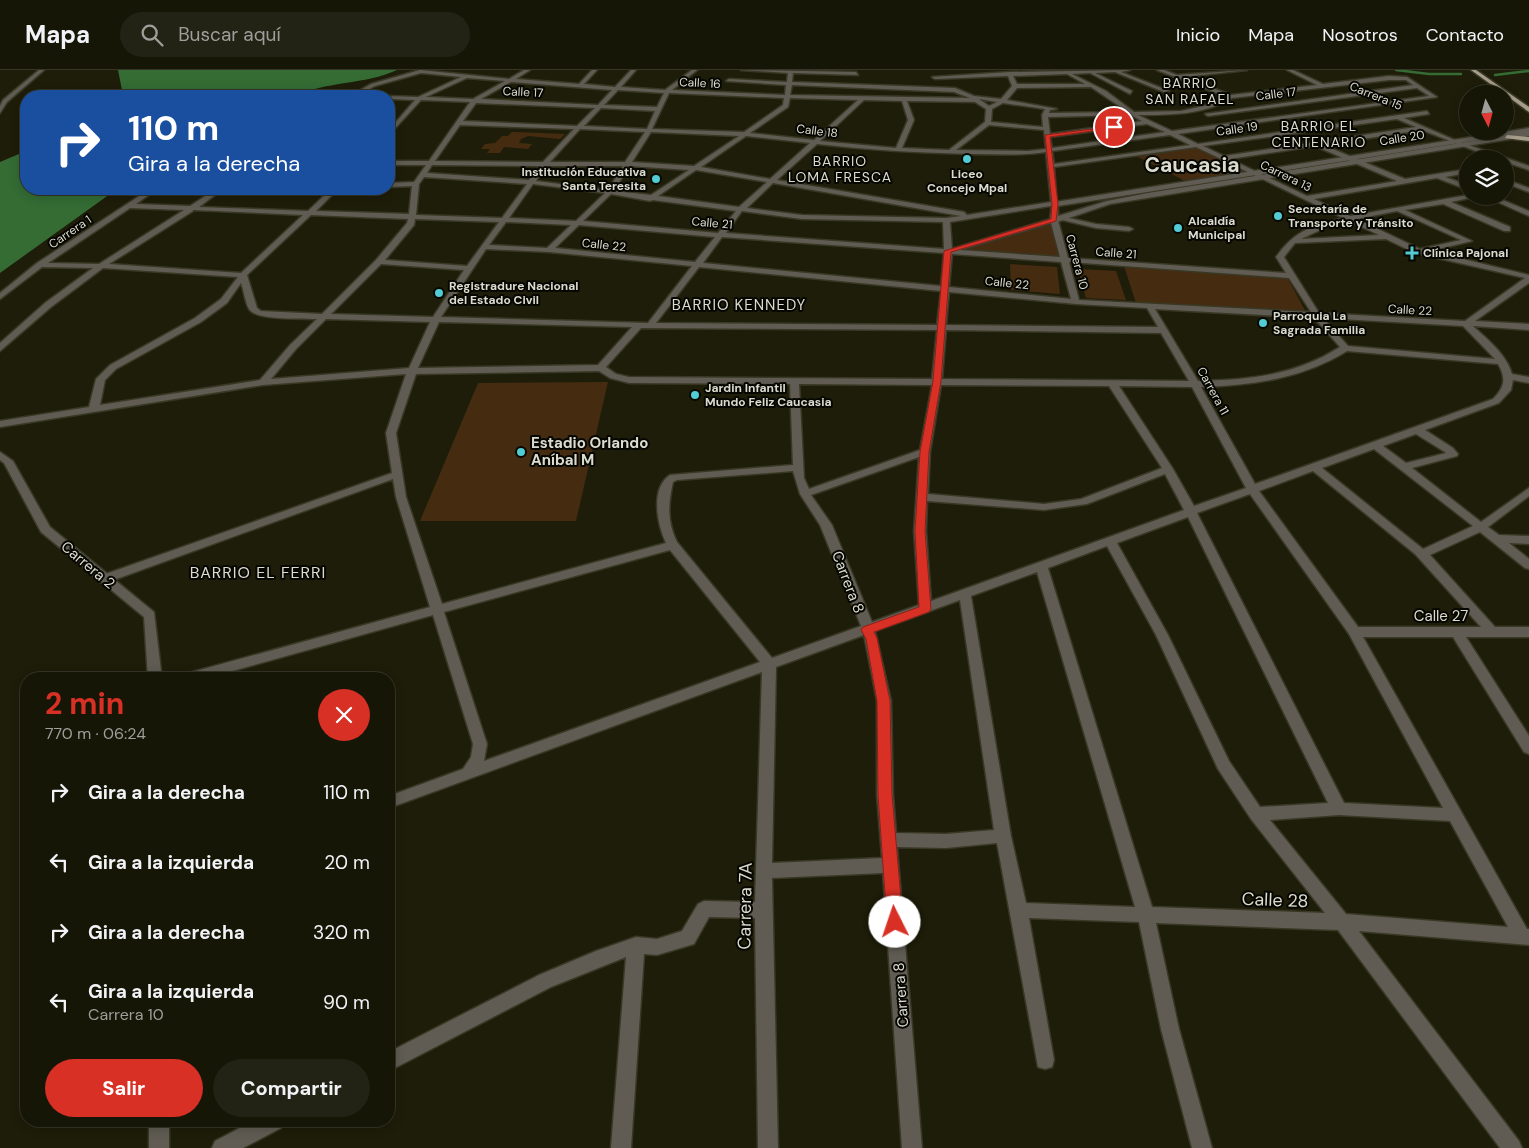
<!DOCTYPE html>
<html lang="es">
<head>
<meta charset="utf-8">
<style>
	:root { --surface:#161607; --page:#232315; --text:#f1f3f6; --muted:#9e9f9b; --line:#353528; --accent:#d93025 }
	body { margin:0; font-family:"DM Sans",sans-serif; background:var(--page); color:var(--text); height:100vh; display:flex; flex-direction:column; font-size:19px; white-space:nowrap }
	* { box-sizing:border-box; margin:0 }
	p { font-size:16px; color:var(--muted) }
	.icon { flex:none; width:28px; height:28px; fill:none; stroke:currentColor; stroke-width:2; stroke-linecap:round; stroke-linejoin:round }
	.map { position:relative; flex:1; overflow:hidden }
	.drawer { position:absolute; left:20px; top:602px; width:375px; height:455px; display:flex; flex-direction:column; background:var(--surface); border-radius:20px; box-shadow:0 2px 12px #0003,0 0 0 1px var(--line) }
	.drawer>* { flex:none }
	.banner { position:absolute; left:20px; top:20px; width:375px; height:105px; border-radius:20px; box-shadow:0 2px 12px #0003,0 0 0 1px var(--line); background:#1a4fa0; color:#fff; overflow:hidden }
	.needle { width:32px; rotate:174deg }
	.fabs { position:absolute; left:1459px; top:15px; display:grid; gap:10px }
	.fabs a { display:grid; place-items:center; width:55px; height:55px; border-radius:50%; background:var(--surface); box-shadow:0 2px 12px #0003,0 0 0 1px var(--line); font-size:25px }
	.pin { position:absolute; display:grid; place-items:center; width:42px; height:42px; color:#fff; margin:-21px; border:2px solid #fff; border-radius:50%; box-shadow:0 1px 5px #0007 }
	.me { position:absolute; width:55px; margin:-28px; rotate:356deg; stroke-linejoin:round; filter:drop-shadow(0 0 4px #0008) }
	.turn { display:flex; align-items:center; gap:18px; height:105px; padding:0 25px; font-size:22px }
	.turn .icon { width:65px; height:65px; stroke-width:2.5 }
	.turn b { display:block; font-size:35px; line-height:42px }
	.round { display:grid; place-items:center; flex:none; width:52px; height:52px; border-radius:26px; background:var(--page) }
	.overview { display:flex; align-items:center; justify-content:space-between; height:85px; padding:0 25px }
	h1 { font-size:30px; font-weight:700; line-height:38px; color:var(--accent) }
	.action { display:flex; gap:10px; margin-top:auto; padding:10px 25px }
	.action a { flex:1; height:58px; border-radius:30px; background:var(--accent); color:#fff; font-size:20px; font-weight:700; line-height:58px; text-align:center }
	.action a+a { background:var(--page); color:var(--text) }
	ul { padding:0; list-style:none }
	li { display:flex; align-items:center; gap:15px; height:70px; padding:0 25px }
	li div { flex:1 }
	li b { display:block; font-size:19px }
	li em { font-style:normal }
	header { display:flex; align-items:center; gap:30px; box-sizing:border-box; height:70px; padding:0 25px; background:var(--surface); border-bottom:1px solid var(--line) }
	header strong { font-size:24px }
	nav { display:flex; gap:28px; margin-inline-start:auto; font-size:18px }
	.search { width:350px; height:45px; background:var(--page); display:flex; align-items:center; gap:12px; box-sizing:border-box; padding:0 18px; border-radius:28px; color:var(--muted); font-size:19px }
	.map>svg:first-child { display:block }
	.green { fill:#452c10 }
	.water { fill:#346c34 }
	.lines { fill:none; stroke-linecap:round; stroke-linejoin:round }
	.stream { stroke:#346c34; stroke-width:2.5 }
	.minor-casing { stroke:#393825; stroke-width:3 }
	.tertiary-casing { stroke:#393825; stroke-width:3 }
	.primary-casing { stroke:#393825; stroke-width:3 }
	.minor { fill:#605c53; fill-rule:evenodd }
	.tertiary { fill:#605c53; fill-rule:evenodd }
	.primary { fill:#a69d8a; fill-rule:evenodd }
	.route { fill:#d93025; stroke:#8d1f18 }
	.poi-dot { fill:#51ccd3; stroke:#070702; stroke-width:2 }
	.labels { text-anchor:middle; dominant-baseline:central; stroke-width:4; stroke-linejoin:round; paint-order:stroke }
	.far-street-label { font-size:12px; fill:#dcdbcf; stroke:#070702 }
	.far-poi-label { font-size:12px; font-weight:bold; fill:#dcdbcf; stroke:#070702; text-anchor:start }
	.far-neighbourhood-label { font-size:14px; letter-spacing:1px; fill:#dcdbcf; stroke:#070702 }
	.far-quarter-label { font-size:15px; letter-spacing:1px; fill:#dcdbcf; stroke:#070702 }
	.poi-label { font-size:15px; font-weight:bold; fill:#dcdbcf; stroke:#070702; text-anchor:start }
	.street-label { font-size:15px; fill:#dcdbcf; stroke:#070702 }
	.neighbourhood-label { font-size:16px; letter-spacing:1px; fill:#dcdbcf; stroke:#070702 }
	.near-street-label { font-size:18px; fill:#dcdbcf; stroke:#070702 }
	.far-town-label { font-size:21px; font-weight:bold; fill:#dcdbcf; stroke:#070702 }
</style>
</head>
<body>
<header>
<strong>Mapa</strong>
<div class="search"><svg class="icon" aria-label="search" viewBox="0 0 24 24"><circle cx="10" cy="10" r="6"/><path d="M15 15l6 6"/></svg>Buscar aquí</div>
<nav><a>Inicio</a><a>Mapa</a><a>Nosotros</a><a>Contacto</a></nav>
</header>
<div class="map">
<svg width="1529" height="1078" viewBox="0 0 1529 1078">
	<rect width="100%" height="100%" fill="#1e1d09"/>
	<path class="green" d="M512,62h4l49,2 -5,5 -32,-3 -7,3 -2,4 13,1 -4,5 -24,-2 -4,6h-13l3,-4h-9l4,-5 10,-1 7,-7h6z
		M1195,77l51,25 -61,9 -49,-25z
		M1051,152l12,37 -107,-8z
		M1010,194l47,3 3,27 -49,-4z
		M1124,196l163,11 20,37 -171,-11z
		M1078,199l38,2 10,29 -40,-2z
		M608,312l-32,139h-156l58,-138z"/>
	<path class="water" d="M118,0h279c-32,15 -72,11 -100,26h-182l7,-6z
		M26,81v38h91l-117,84v-111z"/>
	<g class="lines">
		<path class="stream" d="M1396,0l33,4h32
			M1495,5l34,-4"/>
		<g class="minor-casing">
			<path id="minor" d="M39,0h5l-37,32 -7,11v-7l3,-6z
				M420,0l89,9 15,-9h6l-14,9 63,5 13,-14h5l-13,14 31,3 16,-17h5l-15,17 44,3 27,-20h5l-25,20 113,5 1,-10 -60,-4 3,-2 58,3 1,-9 -47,-3 115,2 2,3 -65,-2 -1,9 163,6 19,8 27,3 11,-13 -4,-10 -73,3 -3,-2 78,-5 120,-2 -9,2 48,19 -5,1 -49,-20 -20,1 37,18 -2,3 -40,-21 -18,1 34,17 28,21 47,-1 36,-8 10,-6 -70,-27h7l13,5 70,-5 -64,7 48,18 86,-10 -30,-15h6l30,14 66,-8 18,1 30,20 -259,37 20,10 229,-33 2,3 -25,4 53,23 72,25v4l-24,-8v-3h-9l-74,-29 -99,15 82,34 63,-10v4l-23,4 23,8v5l-31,-12 -123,21 36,17 118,-21 11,1 -28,6 59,25v4h-6l-61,-27 -38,6 67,31 -42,10 99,24v8l-54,38 54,3v6l-56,-4c15,14 33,28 39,48l17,3v6l-16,-3 -2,10 -12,13 -74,27 28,18 5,6 -1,2 -45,12 69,54 48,-34v8l-41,31 11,8 30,1v8l-20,-1 20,16v10l-4,-1 -45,-36 -50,23 65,72h34v10h-63l63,99v18l-5,-2 -71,-115h-90l164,292h2v16l-170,-14 160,210 3,7h-22l-162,-218 -182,-7 23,106 33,119h-20l-31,-119 -22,-107 -110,-4 25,142 -2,7 -7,2 -7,-2 -41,-224 -51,5 -49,-1 25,301h-20l-19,-275 -111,5 6,270h-20l-3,-230 -46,-1 -15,27 -37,11 -13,-1 -13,194h-20l15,-191 -75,30 -162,84v-19l150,-77 57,-24 40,-14 21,2 25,-8 16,-27 6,-3 51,1 7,-230 -373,136v-12l74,-27 8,-12 2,-13 -40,-129 -229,64h-26l2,-4 5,-1 245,-67 -34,-110 -3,-18 -285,103h-8l-2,-3 2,-3 292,-103 -6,-40 20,-59 -143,11 -263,42v-6l89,-14 7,-28 14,-14 85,-47 26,-19 17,-22 -135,-9 -52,39 -51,44v-8l45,-40 48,-35 -51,-1 -42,32v-6l37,-30 113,-74h7l-21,15 54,2 26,-17h7l-24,18 109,4 23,-22h7l-22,22 93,3 3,-28 -23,1v-4l25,-1 12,-17h-37v-4h40l41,-59 -49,-2 -32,35v-5l26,-30 -26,-1 -2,-3 31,1 43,-20 -40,-4 -46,13 -13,7 21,3h-76l16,-5 32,2 16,-9zM1067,4l18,10h-68l-4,-8zM467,8l38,3 -32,18 -47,-2zM1389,10h17l7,5 -208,29 3,2 209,-28 12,8 -257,35 -34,-16c32,0 66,0 94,-17zM511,12l101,8 -14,15 -117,-6zM792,15l162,7 16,6 -180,-3zM1091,17l37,25 -79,1 1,-3 7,-1 -50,-9 10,-12zM618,20l46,3 -7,14 -53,-2zM669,23l115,5 -1,7 -39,27 -92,-3zM790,28l68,2 -44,40 -64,-7 38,-26zM979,29l18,3 -8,4zM864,30l38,1 6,19 -12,28 -76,-7zM907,31l68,1 11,7 -1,13 -36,28 -47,-2 12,-28zM476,33l119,5 -18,18 -114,-5zM1003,33l42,6 -3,6 1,12 -52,-5 1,-13zM601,38l54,3 -8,18 -63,-3zM1130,45l12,6 -92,13 -2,-17zM1397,49l19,8 -192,29 -21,-10zM1147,54l18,8 -113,16 -2,-11zM460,55l114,4 -31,33 -108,-1zM989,55l55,5 2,19 -18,2 -72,-1zM580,59l65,3 -20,30h-75zM651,62l88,4 -45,30 -62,-4zM1170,65l20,10 -136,19 -2,-13zM746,66l64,7 -40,36 -69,-12zM817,74c52,6 104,9 156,10 25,0 49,2 73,-2l5,50 -84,13 -3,-3 -187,-32zM1315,76l82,35 -90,15 -77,-37zM1196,77l147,71c-32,9 -47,11 -67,39l10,16 -218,-15 -10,-38 -4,-2 -102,31 -2,-27 107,-17 -3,-38zM432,95l108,1 -11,14 -102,-7zM546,96h77l-15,24 -72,-9zM629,96l60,4 -38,25 -37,-4zM696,100l71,12 -28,25 -81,-11zM424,107l103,7 -25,34 -86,-3 3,-31zM773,113l188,33 -15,2 -144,-3 -55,-7zM533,114l72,9 -29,28 -67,-3zM611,124l39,7 3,-1 83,11 -18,22 -135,-12zM130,138l54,2 -85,54 -51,-1zM193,141v-1l110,5 -62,58 -132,-9zM742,141l60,8 141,3 1,27 -218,-16zM1397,141l64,29 -41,9 -63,-30zM311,145l97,4 -1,4 -31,37 -54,54 -61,-3 -4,-3 -10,-33zM415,149l84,3 -32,44 -82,-6 29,-35zM1349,151l30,14 -78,4 28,-13zM506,152l65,3 -24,23 -58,-3zM1051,153l9,34 -100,-7zM579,155l136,12 -20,25 -140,-14zM722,167l222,16 -3,33 -238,-23zM1386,169l29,14 110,25 -60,43 -146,-8 -35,-56 11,-14zM486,179l63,3 143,14 -44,57 -207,-6zM952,184l109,8 10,37 -122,-12zM1069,192l220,16 22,34 -232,-12zM381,194l83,6 -31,47 -102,-3zM699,197l242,24 -4,34 -281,-2zM241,213c3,8 4,19 8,26 7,12 54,9 68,10l-27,26 -30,35 -160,25 5,-25 11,-11 85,-47 26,-19zM949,222l127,12 71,4 11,19 -212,-2zM1155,239l159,9 26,29c-44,28 -91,33 -142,34zM1323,248l140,8 32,33 -147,-13zM326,249l104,3 -21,46 -138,11 25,-30zM439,252l193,5 -34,38 -180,3zM641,258l296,2 -5,49 -303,-2 -13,-3 -10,-7zM946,260l215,3 28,48 -247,-2zM1347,281l151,13c9,15 6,24 -5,35l-238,85 -54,-97c52,-2 101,-8 146,-36zM599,301l11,7 19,5 161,1 3,81 -123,10c-20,13 -13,49 -4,68l-224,61 -36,-107 -10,-64 20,-59zM799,314l133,1 -12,65 -111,39 -5,-11zM941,315l168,1 53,82 -81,31 -37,5 -116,-10 2,-42zM1119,316l73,1 54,101 -52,18 -21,-37zM1416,364l29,18 1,1 -40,10 -23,-17zM1374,379l99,77 -50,23 -101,-81zM919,387l-5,74 5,74 -47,17 -40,-97 -21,-30zM793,401l7,23 20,31 41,101 -89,32 -95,-116c-10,-21 -9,-37 -4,-60l4,-2zM1313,401l102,83 66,73h-123l-99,-136zM1165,404l19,36 -253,91 -5,-70 1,-30 117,9 43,-6zM1250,424l99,140 94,174 -99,-5 -147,-290zM1188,447l140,286 -68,4 -31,-46 -61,-126 -51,-92zM1107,476l49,89 62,134 33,50 74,94 -173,-6 -104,-339zM670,480l90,112 -276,99 3,-17 -43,-132zM1037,502l98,335 -109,-4 -15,-67 -40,-240zM960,530l34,230 -48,4 -50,-1 -3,-38 -2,-94 -16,-70zM864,565l13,66v94l5,63 -110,5 4,-196zM1339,745l111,6 58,106 -162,-13 -76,-94z
				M1505,109l24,9v4l-24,-9z
				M1484,126h9l36,15v5z
				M1060,146l36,8 33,3 4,2 -4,2 -33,-3 -38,-9v-2z
				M253,1051h31l-3,7 -38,20h-31l3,-7z"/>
		</g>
		<g class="tertiary-casing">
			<path id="tertiary" d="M1529,58v4l-471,74v10l49,-15 41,-8 381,-61v4l-419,68 -53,18 -7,-2 2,-16 3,-2z
				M0,382l13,9 37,66 104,85 8,67h-14l-4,-62 -103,-85 -37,-69 -4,-3z
				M149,1051h20v27h-20z"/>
		</g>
		<g class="primary-casing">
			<path id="primary" d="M1471,0h5l53,37v5z
				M1507,65l22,2v4l-24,-3z"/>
		</g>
		<use href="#minor" class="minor"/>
		<use href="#tertiary" class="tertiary"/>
		<use href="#primary" class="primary"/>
	</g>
	<path class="route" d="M1116,56l-2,2 -64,9 8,67 -2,17 -105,31 -10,129 -12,71 -4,79 6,78 -2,3 -55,20 3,6 13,63 2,94 11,127 -3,5 -5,2 -5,-2 -3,-5 -9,-127 -1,-94 -11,-62 -5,-9 2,-3 56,-20 -4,-76 5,-79 13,-71 11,-130 107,-32 1,-15 -7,-69z"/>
	<g class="poi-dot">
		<circle cx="967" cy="89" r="5"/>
		<circle cx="656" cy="109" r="5"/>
		<circle cx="1278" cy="146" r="5"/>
		<circle cx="1178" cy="158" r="5"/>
		<path d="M1409.5 175.5h5v5h5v5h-5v5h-5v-5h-5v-5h5z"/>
		<circle cx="439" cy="223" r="5"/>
		<circle cx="1263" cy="253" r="5"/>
		<circle cx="695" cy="325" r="5"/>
		<circle cx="521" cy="382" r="5"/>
	</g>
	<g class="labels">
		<g class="far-street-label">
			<text transform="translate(700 13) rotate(3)">Calle 16</text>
			<text transform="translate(523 22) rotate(3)">Calle 17</text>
			<text transform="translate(1276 24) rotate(-7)">Calle 17</text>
			<text transform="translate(1376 26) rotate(22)">Carrera 15</text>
			<text transform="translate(1237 59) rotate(-8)">Calle 19</text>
			<text transform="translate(817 61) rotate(7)">Calle 18</text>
			<text transform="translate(1402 68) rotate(-9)">Calle 20</text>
			<text transform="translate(1286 106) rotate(26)">Carrera 13</text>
			<text transform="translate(712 153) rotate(5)">Calle 21</text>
			<text transform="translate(70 162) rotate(-34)">Carrera 1</text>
			<text transform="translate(604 175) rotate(6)">Calle 22</text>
			<text transform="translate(1116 183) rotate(4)">Calle 21</text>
			<text transform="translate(1077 192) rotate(75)">Carrera 10</text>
			<text transform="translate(1007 213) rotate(6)">Calle 22</text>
			<text transform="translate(1410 240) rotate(3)">Calle 22</text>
			<text transform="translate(1213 321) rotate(61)">Carrera 11</text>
		</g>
		<g class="far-poi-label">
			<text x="646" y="102" text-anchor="end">Institución Educativa<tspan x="646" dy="14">Santa Teresita</tspan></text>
			<text x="967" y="104" text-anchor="middle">Liceo<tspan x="967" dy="14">Concejo Mpal</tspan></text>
			<text x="1288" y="139">Secretaría de<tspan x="1288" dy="14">Transporte y Tránsito</tspan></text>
			<text x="1188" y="151">Alcaldía<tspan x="1188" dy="14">Municipal</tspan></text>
			<text x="1423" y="183">Clínica Pajonal</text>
			<text x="449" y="216">Registradure Nacional<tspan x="449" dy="14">del Estado Civil</tspan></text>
			<text x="1273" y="246">Parroquia La<tspan x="1273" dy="14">Sagrada Familia</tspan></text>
			<text x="705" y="318">Jardin Infantil<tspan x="705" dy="14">Mundo Feliz Caucasia</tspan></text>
		</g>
		<g class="far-neighbourhood-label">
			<text x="1190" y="13">BARRIO<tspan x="1190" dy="16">SAN RAFAEL</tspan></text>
			<text x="1319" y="56">BARRIO EL<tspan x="1319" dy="16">CENTENARIO</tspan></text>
			<text x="840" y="91">BARRIO<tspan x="840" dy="16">LOMA FRESCA</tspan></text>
		</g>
		<g class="far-quarter-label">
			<text x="739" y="235">BARRIO KENNEDY</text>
		</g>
		<g class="poi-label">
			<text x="531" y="373">Estadio Orlando<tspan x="531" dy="17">Aníbal M</tspan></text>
		</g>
		<g class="street-label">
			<text transform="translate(88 495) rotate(40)">Carrera 2</text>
			<text transform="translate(848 512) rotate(69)">Carrera 8</text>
			<text x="1441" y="546">Calle 27</text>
			<text transform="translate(901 925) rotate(-94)">Carrera 8</text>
		</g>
		<g class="neighbourhood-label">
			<text x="258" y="502">BARRIO EL FERRI</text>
		</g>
		<g class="near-street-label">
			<text transform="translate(1275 830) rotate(2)">Calle 28</text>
			<text transform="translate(745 836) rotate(-89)">Carrera 7A</text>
		</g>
		<g class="far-town-label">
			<text x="1192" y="95">Caucasia</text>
		</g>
	</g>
</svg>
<div class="fabs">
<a><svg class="needle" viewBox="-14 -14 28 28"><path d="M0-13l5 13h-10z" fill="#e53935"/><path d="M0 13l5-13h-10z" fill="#9e9f9b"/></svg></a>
<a><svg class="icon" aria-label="layers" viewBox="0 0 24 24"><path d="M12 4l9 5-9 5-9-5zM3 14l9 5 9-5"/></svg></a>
</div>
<div class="pin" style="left:1114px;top:57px;background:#d93025"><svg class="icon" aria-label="arrive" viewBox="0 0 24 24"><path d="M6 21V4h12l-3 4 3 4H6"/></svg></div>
<svg class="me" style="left:895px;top:852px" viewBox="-20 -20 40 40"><circle r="19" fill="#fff"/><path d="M0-13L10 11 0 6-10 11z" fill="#d93025"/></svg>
<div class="banner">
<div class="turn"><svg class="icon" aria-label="right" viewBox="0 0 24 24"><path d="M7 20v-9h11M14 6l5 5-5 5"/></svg><div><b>110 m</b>Gira a la derecha</div></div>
</div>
<section class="drawer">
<div class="overview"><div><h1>2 min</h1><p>770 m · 06:24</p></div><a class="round" style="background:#d93025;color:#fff"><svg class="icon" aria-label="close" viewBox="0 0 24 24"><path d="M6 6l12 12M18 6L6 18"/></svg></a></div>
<ul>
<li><svg class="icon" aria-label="right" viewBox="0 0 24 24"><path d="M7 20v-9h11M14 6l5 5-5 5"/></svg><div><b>Gira a la derecha</b></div><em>110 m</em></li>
<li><svg class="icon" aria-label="left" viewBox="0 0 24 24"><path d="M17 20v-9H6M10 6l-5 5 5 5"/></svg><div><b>Gira a la izquierda</b></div><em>20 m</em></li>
<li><svg class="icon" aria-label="right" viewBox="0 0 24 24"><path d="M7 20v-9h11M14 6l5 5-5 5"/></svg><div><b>Gira a la derecha</b></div><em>320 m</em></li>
<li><svg class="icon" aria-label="left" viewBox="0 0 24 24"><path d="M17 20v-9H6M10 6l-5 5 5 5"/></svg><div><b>Gira a la izquierda</b><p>Carrera 10</p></div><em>90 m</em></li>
</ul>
<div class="action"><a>Salir</a><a>Compartir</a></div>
</section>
</div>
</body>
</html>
